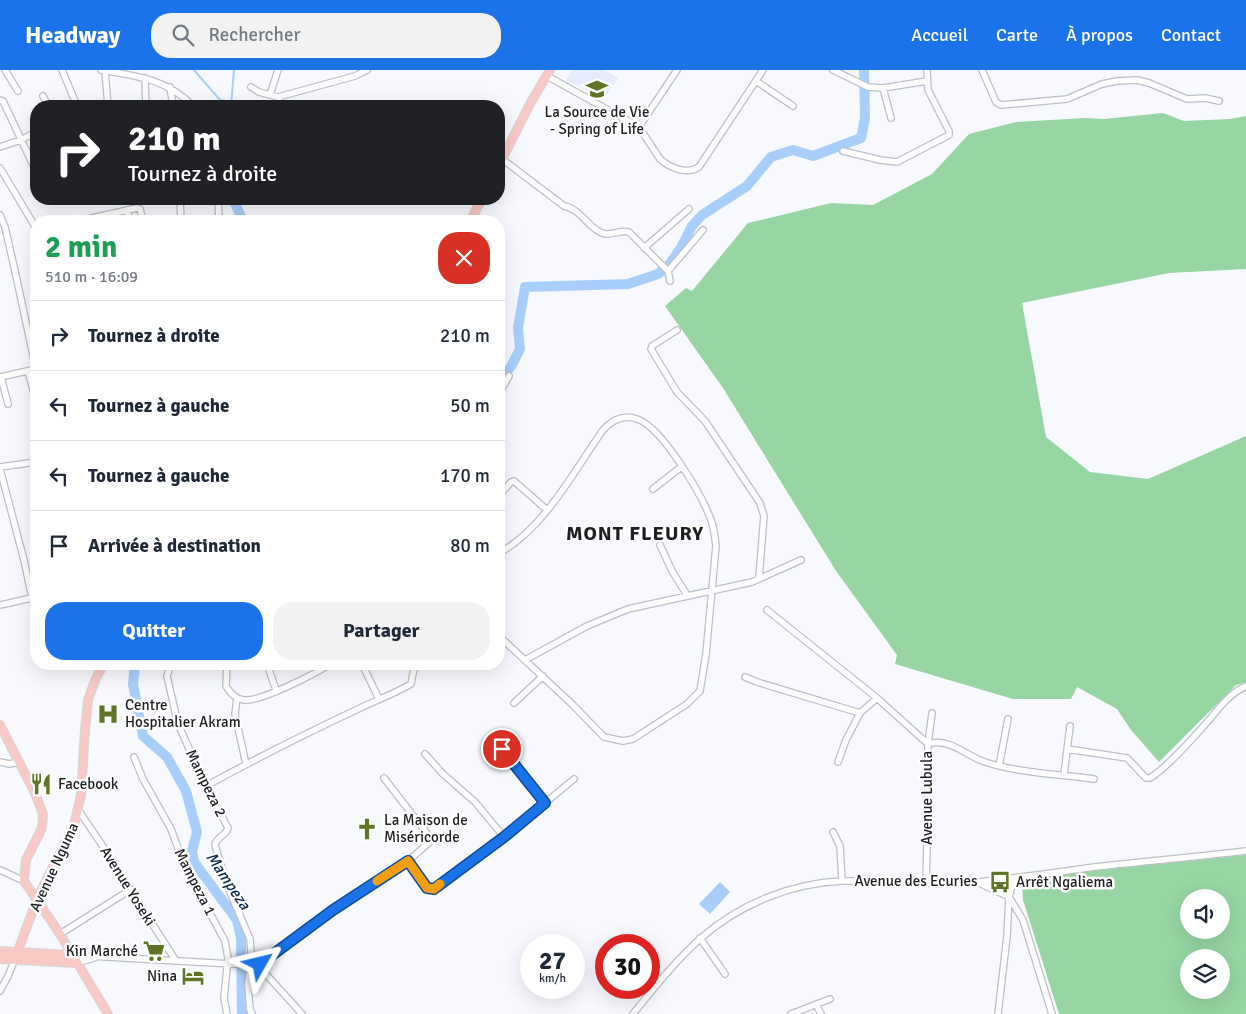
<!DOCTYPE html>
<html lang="fr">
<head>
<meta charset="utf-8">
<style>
	:root { --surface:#fff; --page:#f2f2f3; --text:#1f2937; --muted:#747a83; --line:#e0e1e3; --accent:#1a73e8 }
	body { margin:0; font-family:Signika,sans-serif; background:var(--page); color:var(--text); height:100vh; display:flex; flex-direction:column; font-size:19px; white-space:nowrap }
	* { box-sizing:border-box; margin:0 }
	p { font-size:16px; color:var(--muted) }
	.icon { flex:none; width:28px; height:28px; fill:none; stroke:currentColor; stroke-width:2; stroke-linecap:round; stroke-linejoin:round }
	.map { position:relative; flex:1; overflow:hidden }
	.details { position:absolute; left:30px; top:145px; width:475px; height:455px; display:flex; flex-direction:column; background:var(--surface); border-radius:20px; box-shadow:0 5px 20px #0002 }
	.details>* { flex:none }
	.hud { position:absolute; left:30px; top:30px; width:475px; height:105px; border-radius:20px; box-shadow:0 5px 20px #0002; background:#202124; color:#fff; overflow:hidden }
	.controls { position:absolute; left:1180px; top:819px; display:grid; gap:10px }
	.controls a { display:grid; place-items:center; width:50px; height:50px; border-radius:50%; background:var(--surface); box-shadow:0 5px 20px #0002; font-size:25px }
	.speed { position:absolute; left:520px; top:864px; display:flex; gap:10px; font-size:25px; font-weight:700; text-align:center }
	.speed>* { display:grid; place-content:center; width:65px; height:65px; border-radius:50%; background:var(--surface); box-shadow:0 5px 20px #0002; line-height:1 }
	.speed small { font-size:12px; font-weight:400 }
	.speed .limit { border:8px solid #d22; background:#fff; color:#111 }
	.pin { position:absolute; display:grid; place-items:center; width:42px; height:42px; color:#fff; margin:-21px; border:2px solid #fff; border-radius:50%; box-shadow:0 1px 5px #0007 }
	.me { position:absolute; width:55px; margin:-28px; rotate:53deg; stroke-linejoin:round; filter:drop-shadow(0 0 4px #0008) }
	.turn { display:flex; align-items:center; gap:18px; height:105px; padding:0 15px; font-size:22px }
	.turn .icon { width:65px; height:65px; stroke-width:2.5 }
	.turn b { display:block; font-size:35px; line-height:42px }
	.round { display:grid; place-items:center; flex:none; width:52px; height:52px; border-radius:20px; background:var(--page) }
	.summary { display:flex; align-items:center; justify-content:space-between; height:85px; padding:0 15px }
	h1 { font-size:30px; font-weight:700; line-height:38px; color:#1e9e55 }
	.action { display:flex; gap:10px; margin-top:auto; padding:10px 15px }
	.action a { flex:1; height:58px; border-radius:20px; background:var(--accent); color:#fff; font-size:20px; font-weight:700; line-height:58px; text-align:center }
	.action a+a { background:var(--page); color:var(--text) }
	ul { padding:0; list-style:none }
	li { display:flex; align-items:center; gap:15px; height:70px; padding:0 15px; border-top:1px solid var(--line) }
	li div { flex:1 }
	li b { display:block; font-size:19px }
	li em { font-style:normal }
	header { display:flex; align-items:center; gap:30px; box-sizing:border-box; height:70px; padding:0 25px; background:var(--accent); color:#fff }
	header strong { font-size:24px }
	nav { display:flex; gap:28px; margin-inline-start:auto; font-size:18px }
	.search { width:350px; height:45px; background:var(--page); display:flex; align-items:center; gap:12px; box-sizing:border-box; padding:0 18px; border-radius:20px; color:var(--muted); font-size:19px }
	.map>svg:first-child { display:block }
	.built { fill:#e7ecfb }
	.forest { fill:#97d5a3; fill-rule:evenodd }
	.water { fill:#a8cffc }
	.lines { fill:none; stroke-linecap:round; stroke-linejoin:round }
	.stream { stroke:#a8cffc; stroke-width:2 }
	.river { stroke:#a8cffc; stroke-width:10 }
	.minor-casing { stroke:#bdbfc7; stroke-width:8 }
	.major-casing { stroke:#d6d7d7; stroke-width:10 }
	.minor { stroke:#fff; stroke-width:5.5 }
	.major { stroke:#f8c9c5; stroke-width:8 }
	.route-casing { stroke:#114b97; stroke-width:12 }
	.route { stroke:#1a73e8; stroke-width:9 }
	.slow { stroke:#f59e0b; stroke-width:9 }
	.labels { text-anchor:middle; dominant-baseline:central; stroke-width:5; stroke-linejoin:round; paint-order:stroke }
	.poi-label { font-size:15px; fill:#1e1f22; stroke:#fff; text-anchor:start }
	.street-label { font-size:15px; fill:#1e1f22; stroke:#fff }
	.water-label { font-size:16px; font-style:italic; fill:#072a4d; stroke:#fff }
	.district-label { font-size:20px; font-weight:bold; letter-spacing:1px; fill:#1e1f22; stroke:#fff }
</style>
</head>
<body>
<header>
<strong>Headway</strong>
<div class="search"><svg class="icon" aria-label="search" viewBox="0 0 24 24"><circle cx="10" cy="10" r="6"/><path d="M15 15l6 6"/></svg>Rechercher</div>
<nav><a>Accueil</a><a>Carte</a><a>À propos</a><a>Contact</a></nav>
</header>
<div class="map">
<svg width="1246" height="944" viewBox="0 0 1246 944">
	<rect width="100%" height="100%" fill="#f7f9fe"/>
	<path class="built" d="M572,0h33l13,8 -14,21 -38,-19z"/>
	<path class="forest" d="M1163,43l21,8 46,-2 16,-3v153l-77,4 -147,30 24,134 44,35 58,7 98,-43v246l-10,3 -77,77 -28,-32 -14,-21 -40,-22 -6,12h-58l-118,-35 2,-9 -61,-84 -113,-183 -58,-82 21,-18 6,3 56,-68 83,-20 42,2 59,-31 37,-40 47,-12 69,-4 19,1z
		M1246,785v159h-187l-36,-114 -1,-19 19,-5zM1189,828h32v32h-32zM1189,888h32v32h-32z"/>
	<path class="water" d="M720,812l10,10 -20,22 -11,-10z"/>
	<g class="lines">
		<path class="stream" d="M194,0l26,30 12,2
			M231,36l3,-36
			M262,36l16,-7"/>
		<path class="river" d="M233,129l10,22
			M499,312l13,-17 8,-16 -2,-21 7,-41 103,-3 30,-10 10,-8 13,-18 11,-22 10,-11 45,-29 24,-29 22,-7 20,6 48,-18 4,-20 -1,-48
			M135,594l-2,20 10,52 24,21 19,34 11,41 -5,19 2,11 43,58 4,18 1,76"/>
		<g class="minor-casing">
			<path id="minor" d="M5,0l13,21
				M62,0l15,36
				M101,0c36,6 66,9 92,36
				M833,0l35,17 15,1 44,-7
				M982,0l14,32 5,3 66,-6 35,-15 15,-3 20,-1 12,3 38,16 18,-1 14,3
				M105,1l3,35
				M547,6l92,51 21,32c10,9 27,16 39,8l64,-97
				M145,8l1,28
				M756,11l37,25
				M170,17l3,19
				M251,17l8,5 19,5 77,-21 12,-6
				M883,18l8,30
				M270,25l8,-25
				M43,26l5,10
				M278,27l3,9
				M0,30l3,1 32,68
				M639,57l38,-57
				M0,77l21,-7 15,-8
				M843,81l37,9 17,2 52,-27v-4l-21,-41 -1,-20
				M502,89l62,47c17,3 23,21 38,27 9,4 18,-4 27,-1l39,39 2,10
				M0,98l36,60
				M180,129l1,22
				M218,129l1,22
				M127,140l3,11
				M0,145l5,12 10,44 21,98
				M78,151l59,-13 3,1 3,12
				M644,178l45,-39
				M668,201l35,-41
				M677,260l-25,16 -1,3 26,43 28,29 55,82 4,13 -5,62
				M28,301l8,30
				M0,307l36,-8
				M1,307l7,27
				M499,324l10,-18
				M0,397l36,-5
				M0,399l24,91 8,38
				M653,419l28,-22
				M499,425l12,-13 3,-1 33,29
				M660,475l12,26 15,24
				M499,483c45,-24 75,-82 104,-123 9,-10 20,-16 34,-11 25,8 65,76 74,101 3,8 4,17 5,26l-10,108 -6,37 -13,13 -54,35 -10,2 -19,-4 -31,-32 -74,-69
				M0,535l36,-8
				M767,540l110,88 51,46c21,-7 38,12 57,18 33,11 74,12 109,17
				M525,590l62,-34 41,-17 124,-27 49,-22
				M171,594l-4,12 11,48 28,62 22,42c-2,8 -12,9 -13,17l12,40 23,54 1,13 -3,33 2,25 2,4
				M227,594l-1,22c4,7 10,13 18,14 16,2 71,-26 86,-36
				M267,594l9,26
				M362,594l17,35
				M745,607l12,5 103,31 17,-15
				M237,628l-2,16 11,50
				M514,633l29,-27
				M502,679l43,54
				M1067,679l60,9 19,20h4c19,-12 44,-41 59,-58 11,-13 21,-27 37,-34
				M425,684l18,20 32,28 29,35
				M134,687l9,22 28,50 14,38 40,74 3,17 -4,40 3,16
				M0,692l9,2 10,-2
				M838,692l8,-22 14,-27
				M999,696l9,-47
				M1064,705l6,-49
				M384,708l48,62 -24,21
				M206,716c49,-27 99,-52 150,-76 18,-9 38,-16 55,-26l4,-20
				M79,741l25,37 72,113
				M833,762l7,14 2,35
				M0,800l24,11
				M977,812l32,15 14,23 29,94
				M926,813l2,-75v-64l4,-31
				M60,864l70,-44
				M700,868l25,36
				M71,885l179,10 14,7 38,42
				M77,893l17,-5
				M258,898l3,-4 72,-54 75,-49 19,27 7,1 70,-52 70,-58
				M0,921l8,-15 7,-17
				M816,934l5,10
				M633,944c21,-26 43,-54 68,-76 39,-34 90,-55 142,-57 45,-1 91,5 136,1 39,-4 78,-10 116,-15 51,-6 101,-10 151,-16
				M791,944l39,-15
				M998,944l9,-78 2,-39 5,-19"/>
		</g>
		<g class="major-casing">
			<path id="major" d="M499,95l32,-63 19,-32
				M470,151l12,-22
				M0,655l34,66 9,23 -1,14 -16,32 -2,21 36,53 48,80
				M0,881l71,4
				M0,889l77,4
				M15,889l22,-60 37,-74 7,-30 4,-65 3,-30 8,-22 8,-14"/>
		</g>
		<use href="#minor" class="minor"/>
		<use href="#major" class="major"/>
	</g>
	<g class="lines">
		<g class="route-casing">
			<path id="route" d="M260,894l73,-54 75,-49 19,27 7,1 70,-52 41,-34 -43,-54"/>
		</g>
		<use href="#route" class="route"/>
		<path class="slow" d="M377,811l31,-20 19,27 7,1 6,-5"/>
	</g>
	<defs>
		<g id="school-bare" transform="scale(1.725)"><path d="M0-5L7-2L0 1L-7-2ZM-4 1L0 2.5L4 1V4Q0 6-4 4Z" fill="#5f7525" stroke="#fff" stroke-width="2.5" paint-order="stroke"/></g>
		<g id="hospital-bare" transform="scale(1.725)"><path d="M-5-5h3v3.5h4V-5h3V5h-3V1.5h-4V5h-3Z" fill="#5f7525" stroke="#fff" stroke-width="2.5" paint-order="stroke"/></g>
		<g id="restaurant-bare" transform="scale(1.725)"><path d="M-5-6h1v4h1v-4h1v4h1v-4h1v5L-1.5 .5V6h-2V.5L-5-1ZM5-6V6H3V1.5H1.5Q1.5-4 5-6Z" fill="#5f7525" stroke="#fff" stroke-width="2.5" paint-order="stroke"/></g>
		<g id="church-bare" transform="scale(1.725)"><path d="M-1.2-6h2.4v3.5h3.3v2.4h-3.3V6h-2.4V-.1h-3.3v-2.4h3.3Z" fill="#5f7525" stroke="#fff" stroke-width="2.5" paint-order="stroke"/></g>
		<g id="bus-bare" transform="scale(1.725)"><path d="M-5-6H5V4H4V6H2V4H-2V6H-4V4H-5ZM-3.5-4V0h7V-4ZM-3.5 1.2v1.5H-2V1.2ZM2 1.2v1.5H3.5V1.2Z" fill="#5f7525" stroke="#fff" stroke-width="2.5" paint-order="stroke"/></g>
		<g id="supermarket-bare" transform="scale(1.725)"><path d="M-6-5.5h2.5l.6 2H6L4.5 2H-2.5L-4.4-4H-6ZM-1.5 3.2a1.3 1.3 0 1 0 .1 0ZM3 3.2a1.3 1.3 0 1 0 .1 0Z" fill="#5f7525" stroke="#fff" stroke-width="2.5" paint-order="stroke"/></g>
		<g id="hotel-bare" transform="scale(1.725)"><path d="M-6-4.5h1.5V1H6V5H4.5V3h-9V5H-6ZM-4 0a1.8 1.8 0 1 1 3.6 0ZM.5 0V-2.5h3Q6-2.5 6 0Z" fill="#5f7525" stroke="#fff" stroke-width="2.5" paint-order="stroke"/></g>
	</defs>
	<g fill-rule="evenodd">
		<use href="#school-bare" x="597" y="19"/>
		<use href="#hospital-bare" x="108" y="644"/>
		<use href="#restaurant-bare" x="41" y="714"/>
		<use href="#church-bare" x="367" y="759"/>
		<use href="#bus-bare" x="1000" y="812"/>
		<use href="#supermarket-bare" x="154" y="881"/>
		<use href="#hotel-bare" x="193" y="906"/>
	</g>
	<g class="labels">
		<g class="poi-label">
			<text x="597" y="42" text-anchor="middle">La Source de Vie<tspan x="597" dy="17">- Spring of Life</tspan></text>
			<text x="125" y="635">Centre<tspan x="125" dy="17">Hospitalier Akram</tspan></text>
			<text x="58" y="714">Facebook</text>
			<text x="384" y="750">La Maison de<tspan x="384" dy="17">Miséricorde</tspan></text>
			<text x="1016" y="812">Arrêt Ngaliema</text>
			<text x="138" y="881" text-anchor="end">Kin Marché</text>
			<text x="177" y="906" text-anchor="end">Nina</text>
		</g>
		<g class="street-label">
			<text transform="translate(206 713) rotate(64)">Mampeza 2</text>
			<text transform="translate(927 728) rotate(-90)">Avenue Lubula</text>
			<text transform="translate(54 797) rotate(-65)">Avenue Nguma</text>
			<text x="916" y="811">Avenue des Ecuries</text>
			<text transform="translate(195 812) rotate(63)">Mampeza 1</text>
			<text transform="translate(128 816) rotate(58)">Avenue Yoseki</text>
		</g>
		<g class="water-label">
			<text transform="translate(228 811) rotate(56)">Mampeza</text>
		</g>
		<g class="district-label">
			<text x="635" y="463">MONT FLEURY</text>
		</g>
	</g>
</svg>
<div class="controls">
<a><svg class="icon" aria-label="sound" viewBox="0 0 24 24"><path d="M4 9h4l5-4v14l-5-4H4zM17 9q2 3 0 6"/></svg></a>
<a><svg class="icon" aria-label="layers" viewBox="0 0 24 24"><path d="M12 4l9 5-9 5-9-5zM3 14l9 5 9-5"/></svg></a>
</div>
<div class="speed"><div>27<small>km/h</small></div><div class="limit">30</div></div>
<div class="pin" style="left:502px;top:679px;background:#d93025"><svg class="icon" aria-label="arrive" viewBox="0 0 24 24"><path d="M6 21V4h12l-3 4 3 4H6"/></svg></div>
<svg class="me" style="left:260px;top:894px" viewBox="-20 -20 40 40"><path d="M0-17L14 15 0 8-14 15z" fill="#1a73e8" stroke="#fff" stroke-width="4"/></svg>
<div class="hud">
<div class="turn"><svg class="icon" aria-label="right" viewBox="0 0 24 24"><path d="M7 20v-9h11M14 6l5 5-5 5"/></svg><div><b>210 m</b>Tournez à droite</div></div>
</div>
<section class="details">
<div class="summary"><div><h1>2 min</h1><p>510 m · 16:09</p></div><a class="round" style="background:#d93025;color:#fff"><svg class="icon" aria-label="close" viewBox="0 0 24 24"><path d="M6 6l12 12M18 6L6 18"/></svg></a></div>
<ul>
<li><svg class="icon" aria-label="right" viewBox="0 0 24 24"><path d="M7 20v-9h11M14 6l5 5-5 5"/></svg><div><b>Tournez à droite</b></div><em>210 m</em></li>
<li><svg class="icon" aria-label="left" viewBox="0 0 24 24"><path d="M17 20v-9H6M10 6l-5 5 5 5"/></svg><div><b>Tournez à gauche</b></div><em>50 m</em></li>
<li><svg class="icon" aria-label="left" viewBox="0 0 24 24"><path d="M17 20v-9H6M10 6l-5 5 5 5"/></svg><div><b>Tournez à gauche</b></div><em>170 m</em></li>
<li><svg class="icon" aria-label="arrive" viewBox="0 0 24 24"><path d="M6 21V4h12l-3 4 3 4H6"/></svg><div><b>Arrivée à destination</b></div><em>80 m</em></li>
</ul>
<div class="action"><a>Quitter</a><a>Partager</a></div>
</section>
</div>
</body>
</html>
